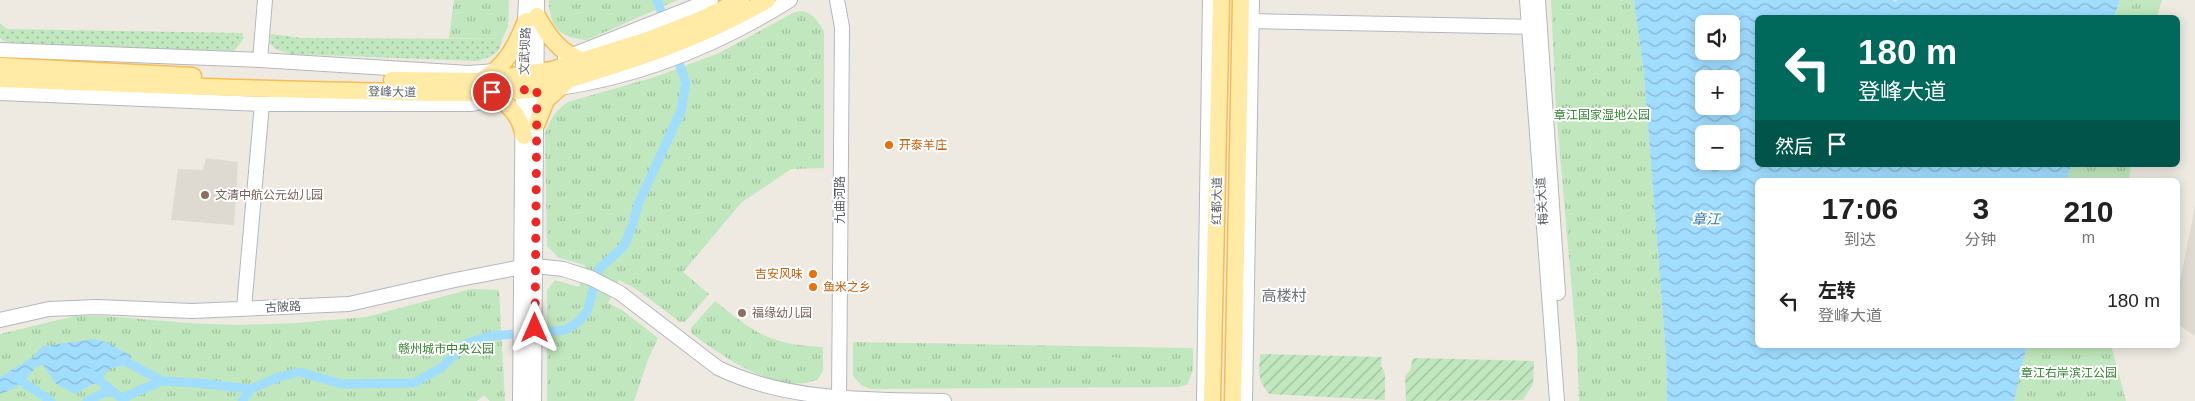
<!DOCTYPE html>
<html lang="zh">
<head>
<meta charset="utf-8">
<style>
	:root { --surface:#fff; --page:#f6f6f6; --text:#222; --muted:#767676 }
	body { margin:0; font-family:Arial,"Noto Sans SC",sans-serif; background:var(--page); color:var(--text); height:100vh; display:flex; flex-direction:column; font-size:19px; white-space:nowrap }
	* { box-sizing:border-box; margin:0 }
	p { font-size:16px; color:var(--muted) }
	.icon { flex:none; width:28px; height:28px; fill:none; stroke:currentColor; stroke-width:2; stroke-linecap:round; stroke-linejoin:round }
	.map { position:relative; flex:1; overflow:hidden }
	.panel { position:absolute; left:1755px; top:178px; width:425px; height:170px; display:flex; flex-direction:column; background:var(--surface); border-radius:8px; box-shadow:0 2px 12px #0003 }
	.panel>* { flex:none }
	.top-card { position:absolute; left:1755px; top:15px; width:425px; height:152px; border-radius:8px; box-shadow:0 2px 12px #0003; background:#00695c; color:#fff; overflow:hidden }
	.fabs { position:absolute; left:1695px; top:15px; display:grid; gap:10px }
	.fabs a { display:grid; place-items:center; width:45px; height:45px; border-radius:8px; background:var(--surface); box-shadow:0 2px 12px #0003; font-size:25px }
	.pin { position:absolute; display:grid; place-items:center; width:42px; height:42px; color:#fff; margin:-21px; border:2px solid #fff; border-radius:50%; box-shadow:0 1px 5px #0007 }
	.me { position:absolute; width:55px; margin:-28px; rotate:0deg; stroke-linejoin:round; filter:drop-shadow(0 0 4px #0008) }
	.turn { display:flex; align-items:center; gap:18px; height:105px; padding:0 20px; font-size:22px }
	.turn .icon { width:65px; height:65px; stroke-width:2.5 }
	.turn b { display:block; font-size:35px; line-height:42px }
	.then { display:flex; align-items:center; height:48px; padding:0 20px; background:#0003; gap:10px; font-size:19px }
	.eta { display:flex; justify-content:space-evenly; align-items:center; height:85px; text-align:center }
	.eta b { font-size:30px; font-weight:700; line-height:35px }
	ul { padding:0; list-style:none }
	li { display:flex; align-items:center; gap:15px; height:75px; padding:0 20px }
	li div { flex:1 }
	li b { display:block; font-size:19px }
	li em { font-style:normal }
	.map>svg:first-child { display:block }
	.education { fill:#ded9d1 }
	.grass { fill:url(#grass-dots) }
	.park { fill:url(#park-tufts) }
	.garden { fill:url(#garden-furrows) }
	.pitch { fill:#c0e7bd }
	.water { fill:url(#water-waves); fill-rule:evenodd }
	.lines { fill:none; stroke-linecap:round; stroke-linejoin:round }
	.canal { stroke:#a1ddff; stroke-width:9 }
	.secondary-casing { stroke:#b4b8bd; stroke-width:16 }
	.primary-casing { stroke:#f7bc52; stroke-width:19 }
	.secondary { stroke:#fff; stroke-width:14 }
	.primary { stroke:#ffeaa6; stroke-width:16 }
	.route { stroke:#f02626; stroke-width:9; stroke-dasharray:0 16.2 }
	.food-dot { fill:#e8710a; stroke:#fff; stroke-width:2 }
	.education-dot { fill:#8d6e63; stroke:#fff; stroke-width:2 }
	.labels { text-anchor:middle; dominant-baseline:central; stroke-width:4; stroke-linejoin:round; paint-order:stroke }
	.street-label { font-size:12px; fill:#5a5f64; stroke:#fff }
	.park-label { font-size:12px; fill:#338530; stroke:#fff }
	.food-label { font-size:12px; fill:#c56008; stroke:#fff; text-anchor:start }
	.education-label { font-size:12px; fill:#785e54; stroke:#fff; text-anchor:start }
	.water-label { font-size:14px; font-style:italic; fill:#377aad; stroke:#fff }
	.quarter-label { font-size:15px; fill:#6b7176; stroke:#fff }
</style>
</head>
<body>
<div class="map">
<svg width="2195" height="401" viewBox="0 0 2195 401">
	<defs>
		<pattern id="grass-dots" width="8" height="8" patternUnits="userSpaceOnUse" patternTransform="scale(1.25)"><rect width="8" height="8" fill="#c0e7bd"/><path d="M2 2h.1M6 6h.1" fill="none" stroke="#9fbe9d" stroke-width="1.8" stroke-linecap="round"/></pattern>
		<pattern id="park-tufts" width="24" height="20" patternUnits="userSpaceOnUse" patternTransform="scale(1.25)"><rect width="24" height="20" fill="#c0e7bd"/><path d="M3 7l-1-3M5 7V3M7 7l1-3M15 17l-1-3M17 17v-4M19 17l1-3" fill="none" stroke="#9fbe9d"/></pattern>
		<pattern id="garden-furrows" width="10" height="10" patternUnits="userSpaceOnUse" patternTransform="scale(1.25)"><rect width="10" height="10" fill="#c0e7bd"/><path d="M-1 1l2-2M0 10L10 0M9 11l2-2" fill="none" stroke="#9fbe9d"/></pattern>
		<pattern id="water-waves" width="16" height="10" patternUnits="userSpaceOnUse" patternTransform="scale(1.25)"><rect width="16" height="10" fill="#a1ddff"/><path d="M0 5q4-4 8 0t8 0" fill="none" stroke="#86b6d2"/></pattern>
	</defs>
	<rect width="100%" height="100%" fill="#eeeae2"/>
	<path class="education" d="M206,158l32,4 -4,63 -63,-5 7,-51 25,1z
		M2195,206v130l-17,-12v-32z"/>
	<path class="grass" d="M0,23l7,6 235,4 2,5 -10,13 -8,2 -210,-8 -12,-4 -4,-3z
		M271,34l30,4 201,1c-2,16 -11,18 -25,22l-186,-7 -16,-5 -5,-6z"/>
	<path class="park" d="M454,0h55l-1,27 -6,12 -53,-1z
		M549,0h129l-91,40c-26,-2 -38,-12 -38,-40z
		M1551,0h83l10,75 22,280 1,46h-88l-2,-53 -21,-239z
		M2120,0h42l-5,17 -42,1z
		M802,11c12,3 16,10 22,21v136l-33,1 -49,33 -59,70 26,22 -24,28h-5l-44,-33 -17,-9 -11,23 14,7 36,28 -9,19 -15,44h-87v-111l8,-10 24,7 6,-22 -26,-7 -12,-12 -2,-112c5,-15 10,-23 23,-32l87,-25 64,-24 76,-41z
		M2071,165h60l-2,15h-62z
		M471,289l28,1 6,111h-15l-6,-6 -7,6h-477v-67l75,-18h29l84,7 48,2 61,-2 69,-6z
		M715,301c41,33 54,43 108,46v24l-5,8c-39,18 -96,-23 -127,-46v-5z
		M853,342l340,6v22l-6,15 -9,2 -307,2 -9,-3 -9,-10z
		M2027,345h84l15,56h-112z"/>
	<path class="garden" d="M1260,354l122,3 -1,8 4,9v26l-116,-6c-12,-15 -10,-21 -9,-40z
		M1413,358l121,3 -1,23 -10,16 -117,1 -1,-25 5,-6z"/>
	<path class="pitch" d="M1105,357l18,1v9l-18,-1z
		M1105,371l18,1v8l-18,-1z"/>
	<path class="water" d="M1634,0h259l2,2 2,-2h223l-6,18h-356v147h313l-4,15h-309v165h269l-13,56h-347l-1,-46 -22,-280zM1704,24h27v27h-27zM1704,79h27v27h-27zM1704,134h27v27h-27z
		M95,339l13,4 24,13 -3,8 -19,5 -10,11 -25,14 -20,-11 -12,-18c-9,1 -12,9 -18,15 -7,7 -16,11 -25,14v-17l33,-20 10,-11z"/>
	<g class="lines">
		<path class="canal" d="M657,0l8,23
			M120,361h5l37,20
			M90,373l35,28
			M17,378l34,23
			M122,398l40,-17 36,2 53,6
			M87,401l23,-11
			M242,401l9,-12 28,-12 20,-5 43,12 72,-1 27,-15 24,-24 25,-8 76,-6 12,-8 9,-10 12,-43 25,-23 8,-20 7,-24 42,-91 5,-28 -11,-31"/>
		<g class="secondary-casing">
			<path id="secondary" d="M837,0l5,27 -3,374
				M1527,0l30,401
				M1538,0l20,293
				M1252,21l285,6
				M0,50l260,10 209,13 27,-2
				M565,58l146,-58
				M260,60l5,-60
				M559,88c83,-12 161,-44 231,-88
				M0,93l262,11h210l29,-6
				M244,308l18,-204
				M0,320l49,-11 48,-2 95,4 157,-7 106,-24 67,-13 14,-1 27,3 28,9 29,15 98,75c68,33 150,32 226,33
				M1204,399l6,-399
				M520,401l3,-341 3,-60
				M534,401l3,-401
				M1245,401l7,-401"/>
		</g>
		<g class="primary-casing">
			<path id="primary" d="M537,16c12,21 22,36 46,45
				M0,66l193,10
				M0,79c118,5 237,10 355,12 60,1 122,5 182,-2 80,-24 157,-46 230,-89
				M392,80l88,1 72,-11 93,-29 55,-21 41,-20
				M482,80c24,-14 34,-34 44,-59
				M487,94c20,6 33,21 37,42
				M537,123l9,-23 19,-17
				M1212,401l9,-401
				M1233,401l8,-401"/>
		</g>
		<use href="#secondary" class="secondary"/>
		<use href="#primary" class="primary"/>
	</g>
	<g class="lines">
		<path class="route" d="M492,92l45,-3 -2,239"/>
	</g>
	<g class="food-dot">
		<circle cx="889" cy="145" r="5"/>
		<circle cx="813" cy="274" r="5"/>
		<circle cx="813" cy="287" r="5"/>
	</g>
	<g class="education-dot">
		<circle cx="205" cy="195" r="5"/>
		<circle cx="742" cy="313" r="5"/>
	</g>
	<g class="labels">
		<g class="street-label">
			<text transform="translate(525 51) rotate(-88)">文武坝路</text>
			<text transform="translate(392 92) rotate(1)">登峰大道</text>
			<text transform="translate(840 200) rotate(-90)">九曲河路</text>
			<text transform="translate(1217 201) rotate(-89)">红都大道</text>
			<text transform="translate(1542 201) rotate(-94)">梅关大道</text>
			<text transform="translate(283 307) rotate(-3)">古陂路</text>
		</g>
		<g class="park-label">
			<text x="1602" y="115">章江国家湿地公园</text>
			<text x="446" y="349">赣州城市中央公园</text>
			<text x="2069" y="373">章江右岸滨江公园</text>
		</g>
		<g class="food-label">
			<text x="899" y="145">开泰羊庄</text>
			<text x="803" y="274" text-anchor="end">吉安风味</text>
			<text x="823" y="287">鱼米之乡</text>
		</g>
		<g class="education-label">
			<text x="215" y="195">文清中航公元幼儿园</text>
			<text x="752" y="313">福缘幼儿园</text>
		</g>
		<g class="water-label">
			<text x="1706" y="219">章江</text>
		</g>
		<g class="quarter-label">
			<text x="1284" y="295">高楼村</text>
		</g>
	</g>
</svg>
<div class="fabs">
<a><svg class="icon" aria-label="sound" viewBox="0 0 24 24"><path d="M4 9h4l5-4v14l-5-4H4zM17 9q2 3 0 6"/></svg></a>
<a>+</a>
<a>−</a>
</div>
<div class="pin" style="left:492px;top:92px;background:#d93025"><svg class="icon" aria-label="arrive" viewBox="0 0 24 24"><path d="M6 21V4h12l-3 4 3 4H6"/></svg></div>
<svg class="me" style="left:535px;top:328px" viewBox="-20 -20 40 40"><path d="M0-17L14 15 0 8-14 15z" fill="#f02626" stroke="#fff" stroke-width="4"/></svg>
<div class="top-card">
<div class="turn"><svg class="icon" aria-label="left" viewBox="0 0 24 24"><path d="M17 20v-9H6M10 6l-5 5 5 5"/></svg><div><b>180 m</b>登峰大道</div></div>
<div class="then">然后<svg class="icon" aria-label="arrive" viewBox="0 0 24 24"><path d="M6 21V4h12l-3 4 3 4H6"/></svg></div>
</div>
<section class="panel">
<div class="eta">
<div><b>17:06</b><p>到达</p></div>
<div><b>3</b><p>分钟</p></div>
<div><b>210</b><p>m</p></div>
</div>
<ul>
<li><svg class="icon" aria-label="left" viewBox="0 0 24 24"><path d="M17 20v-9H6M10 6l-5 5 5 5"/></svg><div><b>左转</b><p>登峰大道</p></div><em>180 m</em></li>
</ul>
</section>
</div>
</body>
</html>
